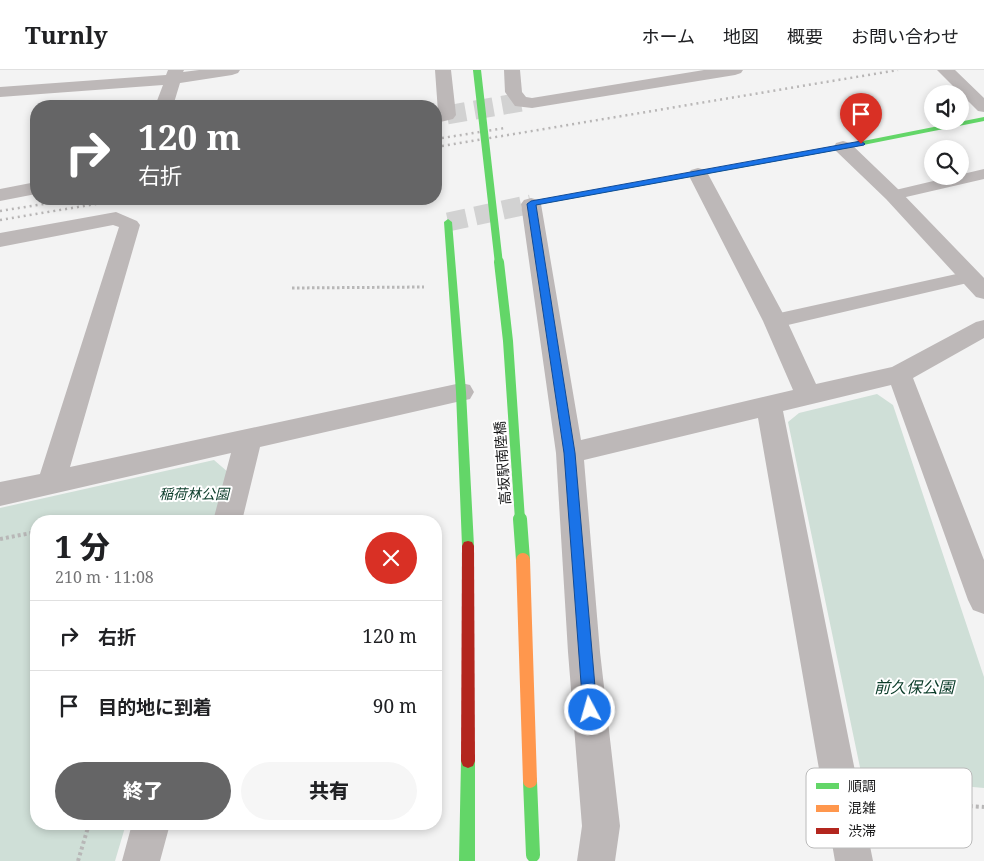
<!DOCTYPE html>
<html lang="ja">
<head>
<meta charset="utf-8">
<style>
	:root { --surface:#fff; --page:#f6f6f6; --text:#202124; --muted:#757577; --line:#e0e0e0; --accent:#656566 }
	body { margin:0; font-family:"Noto Serif","Noto Sans JP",serif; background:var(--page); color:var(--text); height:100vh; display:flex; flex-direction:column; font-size:19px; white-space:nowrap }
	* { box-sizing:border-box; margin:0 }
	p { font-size:16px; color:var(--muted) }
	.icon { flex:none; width:28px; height:28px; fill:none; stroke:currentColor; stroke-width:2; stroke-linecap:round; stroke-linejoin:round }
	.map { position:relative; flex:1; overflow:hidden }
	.drawer { position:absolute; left:30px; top:445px; width:412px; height:315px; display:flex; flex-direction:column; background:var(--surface); border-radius:20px; box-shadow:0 2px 8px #0003 }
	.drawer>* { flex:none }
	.banner { position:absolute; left:30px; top:30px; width:412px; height:105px; border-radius:20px; box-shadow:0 2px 8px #0003; background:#656566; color:#fff; overflow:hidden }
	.buttons { position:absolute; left:924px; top:15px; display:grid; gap:10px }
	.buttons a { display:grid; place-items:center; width:45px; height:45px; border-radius:50%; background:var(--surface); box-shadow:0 2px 8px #0003; font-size:25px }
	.pin { position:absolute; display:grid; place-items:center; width:42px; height:42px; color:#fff; margin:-51px -21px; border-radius:50% 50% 50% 0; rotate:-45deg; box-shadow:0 0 5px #0007 }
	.pin .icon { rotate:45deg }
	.me { position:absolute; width:55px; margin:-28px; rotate:354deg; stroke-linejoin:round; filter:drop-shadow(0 0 4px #0008) }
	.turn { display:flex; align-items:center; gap:18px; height:105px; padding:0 25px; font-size:22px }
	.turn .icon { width:65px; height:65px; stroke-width:2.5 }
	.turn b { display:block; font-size:35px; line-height:42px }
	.round { display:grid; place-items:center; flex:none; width:52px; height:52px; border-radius:26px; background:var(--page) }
	.summary { display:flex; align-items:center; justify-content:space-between; height:85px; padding:0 25px }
	h1 { font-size:30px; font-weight:800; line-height:38px }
	.button { display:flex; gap:10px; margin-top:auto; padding:10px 25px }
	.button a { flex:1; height:58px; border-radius:30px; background:var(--accent); color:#fff; font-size:20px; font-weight:800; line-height:58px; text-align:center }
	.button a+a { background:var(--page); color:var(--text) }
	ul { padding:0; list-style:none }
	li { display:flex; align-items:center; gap:15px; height:70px; padding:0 25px; border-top:1px solid var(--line) }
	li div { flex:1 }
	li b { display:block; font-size:19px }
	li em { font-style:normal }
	header { display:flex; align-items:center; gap:30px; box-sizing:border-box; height:70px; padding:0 25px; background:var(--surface); border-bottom:1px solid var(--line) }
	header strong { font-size:24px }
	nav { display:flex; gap:28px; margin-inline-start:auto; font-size:18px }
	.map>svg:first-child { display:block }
	.green { fill:#cfdfd7 }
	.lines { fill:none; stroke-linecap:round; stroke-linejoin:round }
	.street-tunnel { stroke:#d2d2d2; stroke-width:19; stroke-dasharray:19 9; stroke-linecap:butt }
	.secondary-tunnel { stroke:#d2d2d2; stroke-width:19; stroke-dasharray:19 9; stroke-linecap:butt }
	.path-far1 { stroke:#b8b7b7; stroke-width:3; stroke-dasharray:2.5 2.5; stroke-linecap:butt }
	.path { stroke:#b8b7b7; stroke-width:4; stroke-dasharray:3 3; stroke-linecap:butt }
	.lane { fill:#bdb8b8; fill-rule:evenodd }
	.street { fill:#bdb8b8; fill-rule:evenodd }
	.fast { fill:#63d668; fill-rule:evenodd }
	.jam { fill:#b3261e; fill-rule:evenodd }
	.rail { stroke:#b8b6b6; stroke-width:2.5; stroke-dasharray:2 4; stroke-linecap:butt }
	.fast-bridge-far2 { stroke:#63d668; stroke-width:8 }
	.fast-bridge-far1 { stroke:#63d668; stroke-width:10 }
	.fast-bridge { stroke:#63d668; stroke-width:14 }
	.slow-bridge { stroke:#ff974d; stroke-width:14 }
	.route { fill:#1a73e8; stroke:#114b97 }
	.labels { text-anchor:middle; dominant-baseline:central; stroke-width:4; stroke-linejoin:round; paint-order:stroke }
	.street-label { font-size:14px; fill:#19191a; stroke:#fff }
	.park-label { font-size:14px; font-style:italic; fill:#093b28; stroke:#fff }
	.near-park-label { font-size:16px; font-style:italic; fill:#093b28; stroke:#fff }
	.key { fill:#fff; stroke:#bababa; stroke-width:1 }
	.key-label { font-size:14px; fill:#19191a }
</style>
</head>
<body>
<header>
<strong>Turnly</strong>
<nav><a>ホーム</a><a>地図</a><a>概要</a><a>お問い合わせ</a></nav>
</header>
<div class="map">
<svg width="984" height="791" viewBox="0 0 984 791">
	<rect width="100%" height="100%" fill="#f3f3f3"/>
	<path class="green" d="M877,324l16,11 91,272v111l-122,-11 -74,-355 11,-9z
		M214,390l15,13 -14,48h-179v303h90l-11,37h-115v-353z"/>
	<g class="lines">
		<path class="street-tunnel" d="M447,45l74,-13"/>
		<path class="secondary-tunnel" d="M448,152l83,-18"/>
		<path class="path-far1" d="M292,218l132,-1"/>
		<path class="path" d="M0,469l36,-7
			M880,730l104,7
			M78,791l11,-37"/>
		<path class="lane" d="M984,99v10l-91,21 -6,-2 -2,-3 2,-3z
			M970,201l6,2 3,4 -3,4 -201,47 -7,-2 -3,-5 3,-5 7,-2z"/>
		<path class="street" d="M168,0h16l-1,2 16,-2h41l-2,3 -6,2 -52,8 -7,23h-18l8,-21 -163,12v-10l166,-12z
			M435,0h16l5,45 -3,4 -17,4v-11h2z
			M504,0h16l2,22 4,5 6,1 172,-28h39l-2,3 -6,2 -203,33 -17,-2 -10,-14z
			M937,0h18l29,28v14l-6,-1z
			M843,71l7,2 50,48 84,87v21l-8,-2 -90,-98 -50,-48 -2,-4 2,-4z
			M698,98l7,2 3,4 79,147 29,63 76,-17 84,-45 8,-2v18l-71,40 71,182v54l-11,-4 -5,-10 -77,-215 -108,26 90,450h-38l-77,-443 -174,42 16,192 20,174 -5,35h-38l5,-35 -14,-174 -12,-199 -35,-249 3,-4 7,-2 7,2 3,4 40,236 212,-50 -30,-69 -75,-147 3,-4z
			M36,112v12l-36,7v-12z
			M116,142l21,9 3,4 -70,242 391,-84 9,2 4,7 -4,7 -9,2 -201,46 -18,74h-29l18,-68 -231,53v-24l40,-8 79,-247 -6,-2 -113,22v-14z
			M132,754h38l-10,37h-38z"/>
		<path class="fast" d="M984,47v4l-141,28 -312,57 -4,-2 4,-2 312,-57z
			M448,149l4,3 14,170 8,154 -2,4 -4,1 -4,-1 -2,-4 -6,-154 -12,-170z
			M468,684l5,2 2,5v100h-16l2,-100 2,-5z"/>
		<path class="jam" d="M468,471l4,1 2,4 1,215 -2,5 -5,2 -5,-2 -2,-5 1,-215 2,-4z"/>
		<path class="rail" d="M436,69l69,-11
			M436,77l462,-77
			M0,141l75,-12
			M0,150l126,-21"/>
		<path class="fast-bridge-far2" d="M477,0l22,194"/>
		<path class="fast-bridge-far1" d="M499,192l9,79 12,179"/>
		<path class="fast-bridge" d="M520,449l3,41
			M530,711l3,74"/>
		<path class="slow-bridge" d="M523,490l7,221"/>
	</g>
	<path class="route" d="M861,71l4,3 -1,1 -328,60 39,248 22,257 -2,5 -5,2 -5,-2 -2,-5 -19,-257 -37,-249 4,-3z"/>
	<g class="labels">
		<g class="street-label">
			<text transform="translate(502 393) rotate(-94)">高坂駅南陸橋</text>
		</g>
		<g class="park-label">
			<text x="194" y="423">稲荷林公園</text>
		</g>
		<g class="near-park-label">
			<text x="914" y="617">前久保公園</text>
		</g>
	</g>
	<rect x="806" y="698" width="166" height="80" rx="8" class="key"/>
	<rect x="816" y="713" width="23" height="6" fill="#63d668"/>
	<rect x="816" y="735" width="23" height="7" fill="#ff974d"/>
	<rect x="816" y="758" width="23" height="6" fill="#b3261e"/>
	<g class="key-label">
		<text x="848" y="721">順調</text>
		<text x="848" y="743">混雑</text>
		<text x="848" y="766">渋滞</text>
	</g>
</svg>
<div class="buttons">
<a><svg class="icon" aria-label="sound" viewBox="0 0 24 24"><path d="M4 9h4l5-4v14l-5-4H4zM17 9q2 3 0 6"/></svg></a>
<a><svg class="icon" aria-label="search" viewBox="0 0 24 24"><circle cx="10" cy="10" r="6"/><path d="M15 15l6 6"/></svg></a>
</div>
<div class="pin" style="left:861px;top:74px;background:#d93025"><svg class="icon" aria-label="arrive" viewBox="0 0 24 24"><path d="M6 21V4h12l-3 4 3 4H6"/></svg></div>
<svg class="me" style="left:590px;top:640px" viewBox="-20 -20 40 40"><circle r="17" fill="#1a73e8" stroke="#fff" stroke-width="3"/><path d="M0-11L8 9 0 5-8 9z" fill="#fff"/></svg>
<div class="banner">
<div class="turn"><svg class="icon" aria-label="right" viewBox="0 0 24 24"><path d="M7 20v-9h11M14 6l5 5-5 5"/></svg><div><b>120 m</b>右折</div></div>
</div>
<section class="drawer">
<div class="summary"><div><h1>1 分</h1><p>210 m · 11:08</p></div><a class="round" style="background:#d93025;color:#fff"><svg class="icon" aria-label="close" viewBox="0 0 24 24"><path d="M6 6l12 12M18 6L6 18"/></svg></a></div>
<ul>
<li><svg class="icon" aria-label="right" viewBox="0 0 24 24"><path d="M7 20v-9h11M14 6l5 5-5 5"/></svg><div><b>右折</b></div><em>120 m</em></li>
<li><svg class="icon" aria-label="arrive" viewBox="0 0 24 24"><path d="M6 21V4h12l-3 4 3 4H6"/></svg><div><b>目的地に到着</b></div><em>90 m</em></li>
</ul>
<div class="button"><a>終了</a><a>共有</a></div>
</section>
</div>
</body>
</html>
